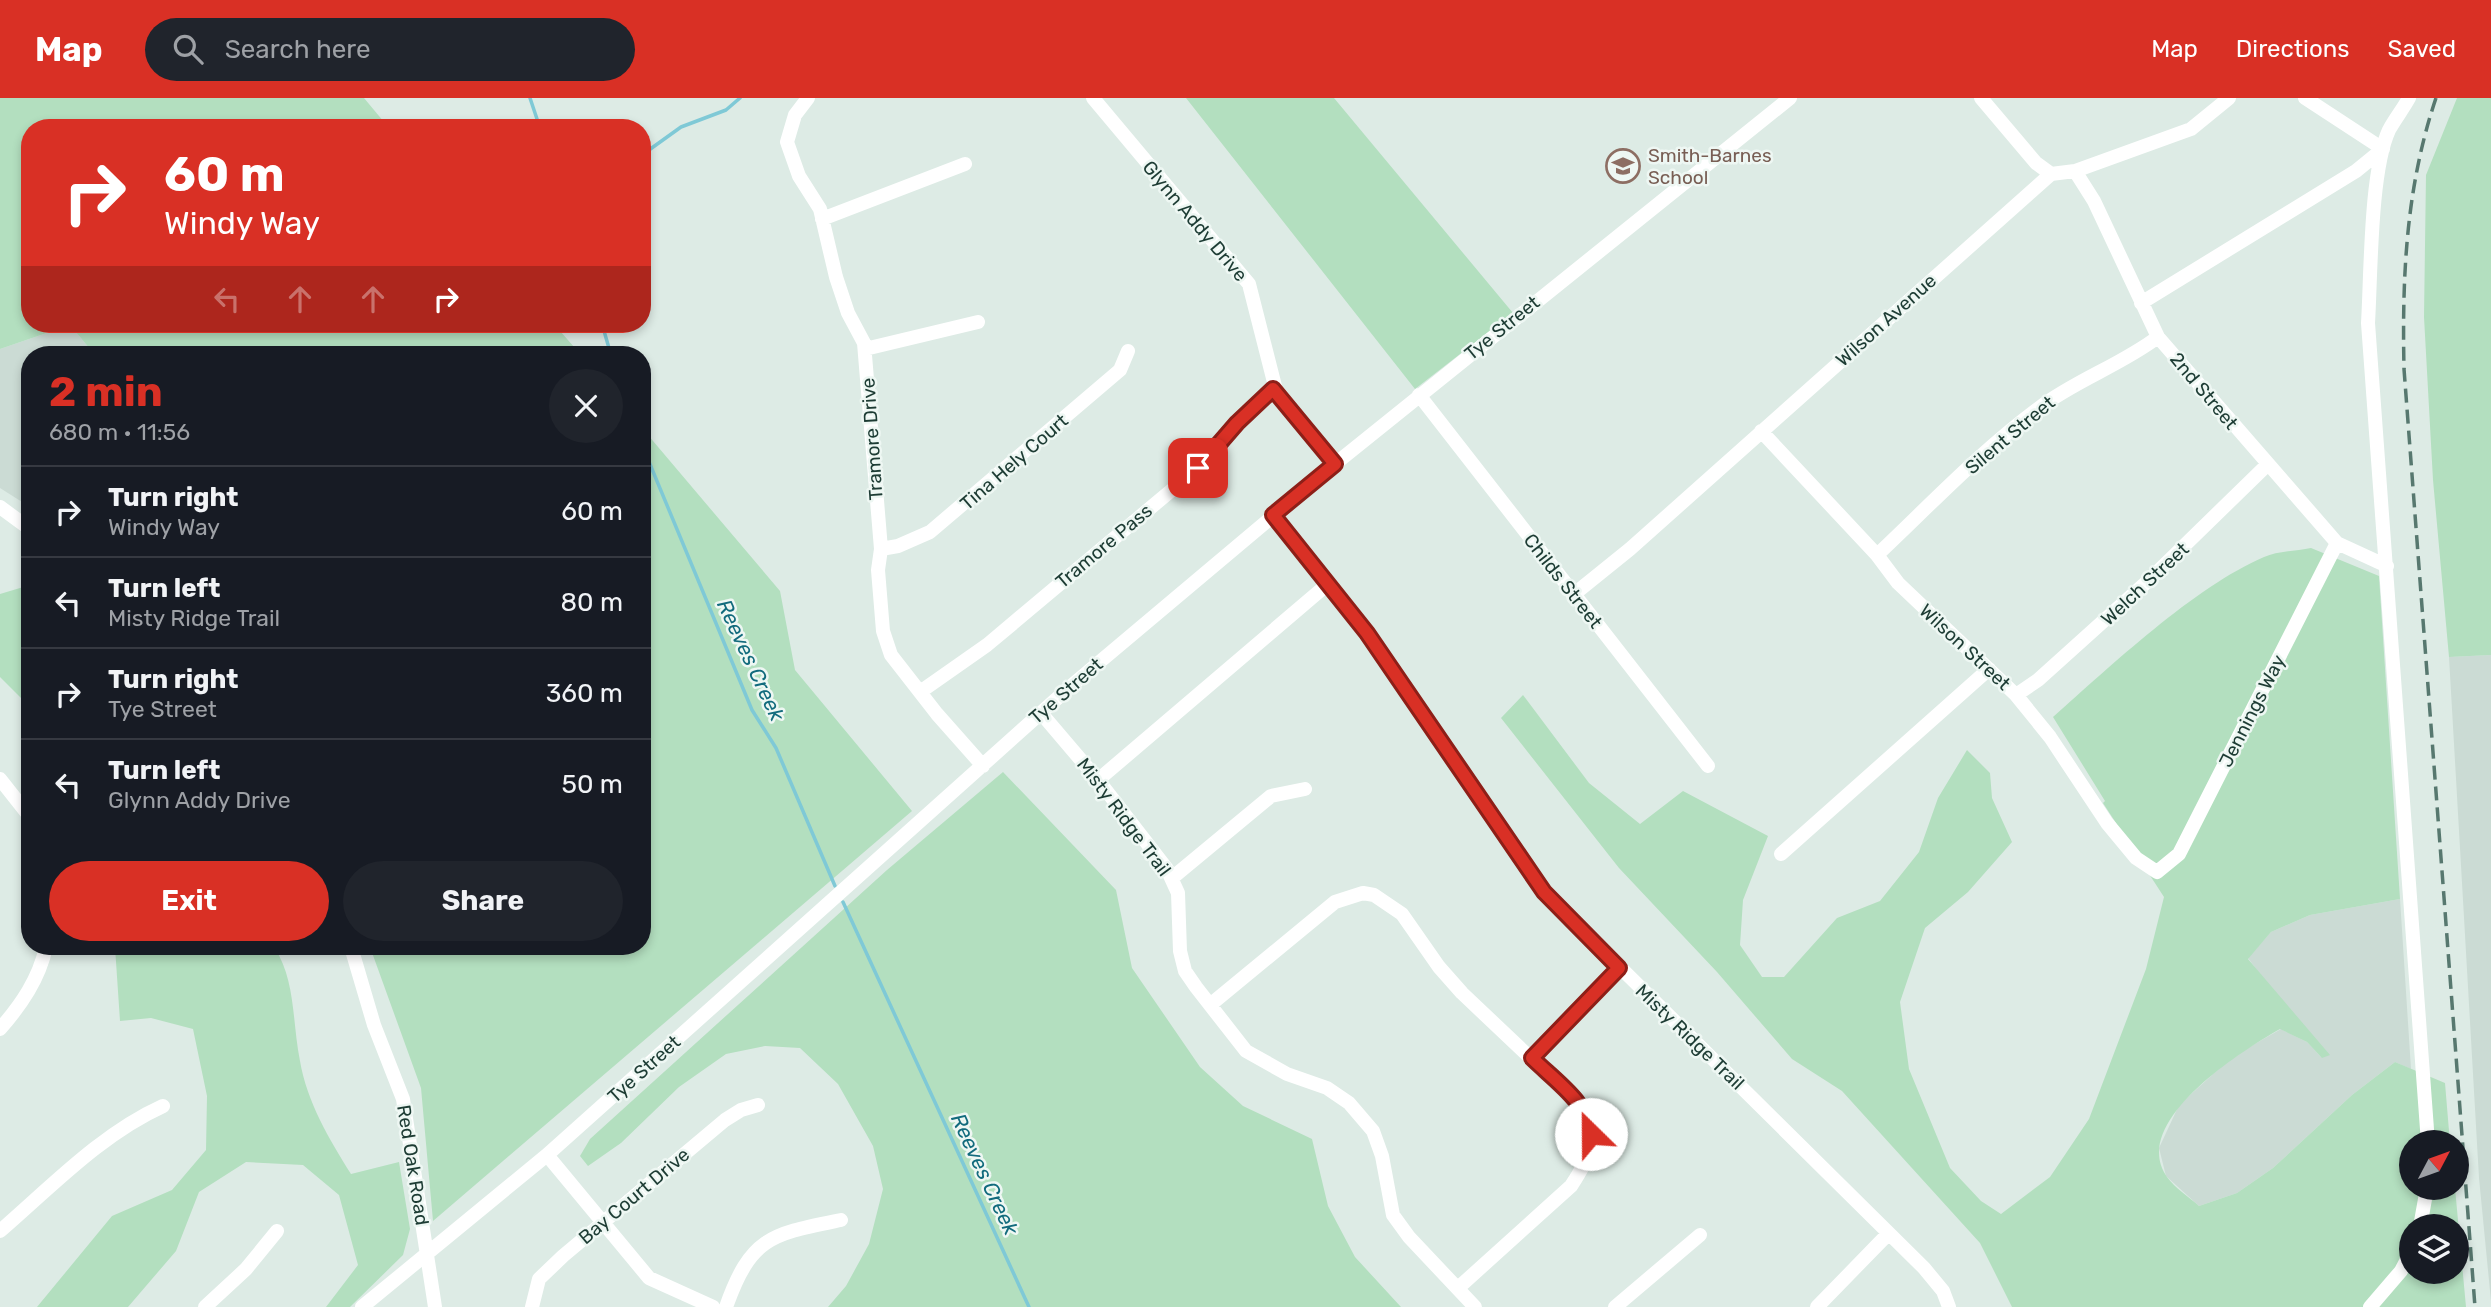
<!DOCTYPE html>
<html lang="en">
<head>
<meta charset="utf-8">
<style>
	:root { --surface:#171b24; --page:#20242c; --text:#f1f3f6; --muted:#9ea1a6; --line:#363941; --accent:#d93025 }
	body { margin:0; font-family:Rubik,sans-serif; background:var(--page); color:var(--text); height:100vh; display:flex; flex-direction:column; font-size:26px; white-space:nowrap }
	* { box-sizing:border-box; margin:0 }
	p { font-size:23px; color:var(--muted) }
	.icon { flex:none; width:38px; height:38px; fill:none; stroke:currentColor; stroke-width:2; stroke-linecap:round; stroke-linejoin:round }
	.map { position:relative; flex:1; overflow:hidden }
	.details { position:absolute; left:21px; top:248px; width:630px; height:609px; display:flex; flex-direction:column; background:var(--surface); border-radius:28px; box-shadow:0 4px 10px #0003 }
	.details>* { flex:none }
	.top-card { position:absolute; left:21px; top:21px; width:630px; height:214px; border-radius:28px; box-shadow:0 4px 10px #0003; background:#d93025; color:#fff; overflow:hidden }
	.needle { width:46px; rotate:49deg }
	.fabs { position:absolute; left:2399px; top:1032px; display:grid; gap:14px }
	.fabs a { display:grid; place-items:center; width:70px; height:70px; border-radius:50%; background:var(--surface); box-shadow:0 4px 10px #0003; font-size:35px }
	.pin { position:absolute; display:grid; place-items:center; width:60px; height:60px; color:#fff; margin:-30px; border-radius:14px; box-shadow:0 4px 10px #0006 }
	.me { position:absolute; width:77px; margin:-38px; rotate:337deg; stroke-linejoin:round; filter:drop-shadow(0 0 5px #0008) }
	.turn { display:flex; align-items:center; gap:24px; height:147px; padding:0 28px; font-size:32px }
	.turn .icon { width:91px; height:91px; stroke-width:2.5 }
	.turn b { display:block; font-size:49px; line-height:60px }
	.lanes { display:flex; align-items:center; height:66px; padding:0 28px; background:#0003; justify-content:center; gap:35px; direction:ltr }
	.lanes .off { opacity:.35 }
	.round { display:grid; place-items:center; flex:none; width:74px; height:74px; border-radius:37px; background:var(--page) }
	.overview { display:flex; align-items:center; justify-content:space-between; height:119px; padding:0 28px }
	h1 { font-size:42px; font-weight:700; line-height:52px; color:var(--accent) }
	.action { display:flex; gap:14px; margin-top:auto; padding:14px 28px }
	.action a { flex:1; height:80px; border-radius:42px; background:var(--accent); color:#fff; font-size:28px; font-weight:700; line-height:80px; text-align:center }
	.action a+a { background:var(--page); color:var(--text) }
	ul { padding:0; list-style:none }
	li { display:flex; align-items:center; gap:21px; height:91px; padding:0 28px; border-top:2px solid var(--line) }
	li div { flex:1 }
	li b { display:block; font-size:26px }
	li em { font-style:normal }
	header { display:flex; align-items:center; gap:42px; box-sizing:border-box; height:98px; padding:0 35px; background:var(--accent); color:#fff }
	header strong { font-size:33px }
	nav { display:flex; gap:38px; margin-inline-start:auto; font-size:24px }
	.search { width:490px; height:63px; background:var(--page); display:flex; align-items:center; gap:18px; box-sizing:border-box; padding:0 24px; border-radius:38px; color:var(--muted); font-size:26px }
	.map>svg:first-child { display:block }
	.built { fill:#cbdbd4 }
	.green { fill:#b3dfbf; fill-rule:evenodd }
	.lines { fill:none; stroke-linecap:round; stroke-linejoin:round }
	.stream { stroke:#7fc9d6; stroke-width:3.5 }
	.minor { stroke:#fff; stroke-width:14 }
	.rail { stroke:#57786f; stroke-width:3.5; stroke-dasharray:14 7; stroke-linecap:butt }
	.route-casing { stroke:#8d1f18; stroke-width:18 }
	.route { stroke:#d93025; stroke-width:12 }
	.labels { text-anchor:middle; dominant-baseline:central; stroke-width:5; stroke-linejoin:round; paint-order:stroke }
	.education-label { font-size:19px; fill:#785e54; stroke:#eef7f3; text-anchor:start }
	.street-label { font-size:19px; fill:#1d3c34; stroke:#eef7f3 }
	.water-label { font-size:21px; font-style:italic; fill:#126b7d; stroke:#eef7f3 }
</style>
</head>
<body>
<header>
<strong>Map</strong>
<div class="search"><svg class="icon" aria-label="search" viewBox="0 0 24 24"><circle cx="10" cy="10" r="6"/><path d="M15 15l6 6"/></svg>Search here</div>
<nav><a>Map</a><a>Directions</a><a>Saved</a></nav>
</header>
<div class="map">
<svg width="2491" height="1209" viewBox="0 0 2491 1209">
	<rect width="100%" height="100%" fill="#ddebe5"/>
	<path class="built" d="M70,227l25,30h-65v152l-30,-19v-139z
		M2491,557v646l-12,-123 -30,-521z
		M2400,801l11,170 -16,-7 -43,33 -79,73 -36,25 -38,13 -33,-30 -7,-28 20,-43 53,-48 49,-28 26,13 15,16 -74,-100 23,-26 39,-17z"/>
	<path class="green" d="M0,0h364l25,30h-359v196h524l27,31h-486l-25,-30 -70,24z
		M1186,0h148l179,215 -98,76z
		M2457,0h34v557l-42,2 -16,-177 -9,-163 2,-142z
		M642,330l138,163 15,79 117,141 -479,410 -12,-133 -51,-141h272z
		M2311,450l68,28 21,323 -90,16 -39,17 -23,27 82,96 -8,3 -15,-16 -27,-13c-37,21 -152,93 -113,148 8,11 22,20 32,29l38,-13 36,-25 79,-73 43,-33 50,21 5,60h-38v45h43l11,119h-454l-32,-64 -138,-152 -50,-32 -75,-87 -98,-104 -118,-150 22,-23 66,88 51,41 43,-33 85,45 -25,64 -3,45 22,32h22l53,-59 43,-17 39,-49 19,-54 29,-48 23,23 2,25 20,44 -44,50 -43,36 -25,74 9,67 41,99 31,33 20,13 49,-37 39,-58 57,-150 18,-72 -61,-94 2,-2 -52,-84c58,-51 141,-130 211,-160 14,-6 33,-6 47,-9zM2412,1129h45v45h-45z
		M30,487v122l-30,-30v-83z
		M1003,674l113,118 16,78 68,99 43,39 69,33 16,67 27,51 46,50h-573l18,-21 23,-42 14,-55 -10,-43 -35,-62 -38,-36 -35,-2 -39,8 -47,33 -58,56 -33,23 -8,-10 10,-17 297,-269z
		M115,849h159c22,33 18,75 26,114 7,41 29,78 51,113l48,-12 11,67 -7,26 -53,52h-24l32,-42 -19,-70 -36,-30 -57,-3 -47,30 -23,59 -48,56h-91l75,-91 60,-26 34,-40 1,-54 -14,-67 -42,-11 -31,3z"/>
	<g class="lines">
		<path class="stream" d="M530,0l10,30
			M642,57l39,-28 45,-17 14,-12
			M602,226l9,31
			M642,347l110,265 24,38 59,138
			M843,804l186,405"/>
		<path class="minor" d="M808,0l-13,17 -8,27 12,34 21,33 16,68 12,36 16,30 17,206 -3,21 5,61 8,24 46,59 46,52
			M1093,0l156,186 27,106 59,74
			M1981,0l55,65 15,11
			M2305,0l78,51
			M2409,0c-6,11 -14,21 -20,32 -19,41 -18,145 -21,193l60,820
			M2075,73l19,30 64,136 179,206 50,23
			M822,121l143,-55
			M2141,205l215,-132 27,-22
			M865,251l113,-27
			M1419,297l289,371
			M1761,333l116,124 21,28 118,112 34,42 57,86 29,35 21,14 22,-18 158,-311
			M0,409l30,22
			M1273,417l94,118 177,259 380,376 19,23 6,16
			M881,451l17,-3 32,-14 190,-162 8,-19
			M1877,457c53,-50 104,-104 162,-147 37,-28 82,-43 119,-71
			M1573,497l57,-46 421,-375 24,-3 116,-42 38,-31
			M920,594l67,-47 211,-177 38,-45 37,-34 3,1
			M2016,597l22,-15 111,-100 118,-115
			M1041,615l57,67 69,89 11,24 2,58 5,20 11,16 50,64 41,23 40,14 22,15 24,28 9,25 11,59 16,22 66,70
			M0,681l30,38
			M1098,682l231,-197
			M1781,756l208,-185
			M1172,780l99,-82 34,-7
			M351,849l23,78 29,74 32,208
			M1210,907l125,-103 28,-9 11,2 28,19 37,53 23,26 116,110c23,31 13,53 -7,83l-113,102
			M0,931c21,-24 39,-50 46,-82
			M1532,960l88,-90
			M547,1057l102,123 64,29
			M2420,1129l7,-39
			M0,1133c51,-44 101,-97 163,-125
			M205,1209l41,-38 31,-38
			M362,1209l185,-152 524,-469 264,-222 455,-366
			M532,1209l7,-28 24,-23 162,-136 16,-10 17,-5
			M726,1209c25,-71 46,-73 115,-87
			M1615,1209l85,-72
			M1817,1209l71,-73
			M2370,1209l31,-36 11,-21"/>
		<path class="rail" d="M2436,0c-30,89 -34,178 -32,271l71,938"/>
	</g>
	<g class="lines">
		<g class="route-casing">
			<path id="route" d="M1198,370l39,-45 36,-34 62,75 -62,51 94,118 177,259 75,76 -87,90c21,21 57,45 59,76"/>
		</g>
		<use href="#route" class="route"/>
	</g>
	<defs>
		<g id="school-ring" transform="scale(1.75)"><circle r="9.5" fill="#eef7f3" stroke="#8d6e63" stroke-width="1.5"/><path d="M0-5L7-2L0 1L-7-2ZM-4 1L0 2.5L4 1V4Q0 6-4 4Z" fill="#8d6e63"/></g>
	</defs>
	<g fill-rule="evenodd">
		<use href="#school-ring" x="1623" y="68"/>
	</g>
	<g class="labels">
		<g class="education-label">
			<text x="1648" y="57">Smith-Barnes<tspan x="1648" dy="22">School</tspan></text>
		</g>
		<g class="street-label">
			<text transform="translate(1195 123) rotate(50)">Glynn Addy Drive</text>
			<text transform="translate(1886 222) rotate(-42)">Wilson Avenue</text>
			<text transform="translate(1502 230) rotate(-39)">Tye Street</text>
			<text transform="translate(2204 293) rotate(50)">2nd Street</text>
			<text transform="translate(2010 337) rotate(-40)">Silent Street</text>
			<text transform="translate(872 341) rotate(-94)">Tramore Drive</text>
			<text transform="translate(1014 364) rotate(-41)">Tina Hely Court</text>
			<text transform="translate(1104 448) rotate(-40)">Tramore Pass</text>
			<text transform="translate(1563 483) rotate(52)">Childs Street</text>
			<text transform="translate(2145 486) rotate(-43)">Welch Street</text>
			<text transform="translate(1965 549) rotate(43)">Wilson Street</text>
			<text transform="translate(1066 593) rotate(-41)">Tye Street</text>
			<text transform="translate(2252 613) rotate(-63)">Jennings Way</text>
			<text transform="translate(1124 719) rotate(53)">Misty Ridge Trail</text>
			<text transform="translate(1690 939) rotate(44)">Misty Ridge Trail</text>
			<text transform="translate(644 971) rotate(-42)">Tye Street</text>
			<text transform="translate(413 1067) rotate(81)">Red Oak Road</text>
			<text transform="translate(634 1098) rotate(-40)">Bay Court Drive</text>
		</g>
		<g class="water-label">
			<text transform="translate(751 562) rotate(65)">Reeves Creek</text>
			<text transform="translate(985 1076) rotate(65)">Reeves Creek</text>
		</g>
	</g>
</svg>
<div class="fabs">
<a><svg class="needle" viewBox="-14 -14 28 28"><path d="M0-13l5 13h-10z" fill="#e53935"/><path d="M0 13l5-13h-10z" fill="#9ea1a6"/></svg></a>
<a><svg class="icon" aria-label="layers" viewBox="0 0 24 24"><path d="M12 4l9 5-9 5-9-5zM3 14l9 5 9-5"/></svg></a>
</div>
<div class="pin" style="left:1198px;top:370px;background:#d93025"><svg class="icon" aria-label="arrive" viewBox="0 0 24 24"><path d="M6 21V4h12l-3 4 3 4H6"/></svg></div>
<svg class="me" style="left:1591px;top:1036px" viewBox="-20 -20 40 40"><circle r="19" fill="#fff"/><path d="M0-13L10 11 0 6-10 11z" fill="#d93025"/></svg>
<div class="top-card">
<div class="turn"><svg class="icon" aria-label="right" viewBox="0 0 24 24"><path d="M7 20v-9h11M14 6l5 5-5 5"/></svg><div><b>60 m</b>Windy Way</div></div>
<div class="lanes"><svg class="icon off" aria-label="left" viewBox="0 0 24 24"><path d="M17 20v-9H6M10 6l-5 5 5 5"/></svg><svg class="icon off" aria-label="ahead" viewBox="0 0 24 24"><path d="M12 20V5M6 11l6-6 6 6"/></svg><svg class="icon off" aria-label="ahead" viewBox="0 0 24 24"><path d="M12 20V5M6 11l6-6 6 6"/></svg><svg class="icon" aria-label="right" viewBox="0 0 24 24"><path d="M7 20v-9h11M14 6l5 5-5 5"/></svg></div>
</div>
<section class="details">
<div class="overview"><div><h1>2 min</h1><p>680 m · 11:56</p></div><a class="round"><svg class="icon" aria-label="close" viewBox="0 0 24 24"><path d="M6 6l12 12M18 6L6 18"/></svg></a></div>
<ul>
<li><svg class="icon" aria-label="right" viewBox="0 0 24 24"><path d="M7 20v-9h11M14 6l5 5-5 5"/></svg><div><b>Turn right</b><p>Windy Way</p></div><em>60 m</em></li>
<li><svg class="icon" aria-label="left" viewBox="0 0 24 24"><path d="M17 20v-9H6M10 6l-5 5 5 5"/></svg><div><b>Turn left</b><p>Misty Ridge Trail</p></div><em>80 m</em></li>
<li><svg class="icon" aria-label="right" viewBox="0 0 24 24"><path d="M7 20v-9h11M14 6l5 5-5 5"/></svg><div><b>Turn right</b><p>Tye Street</p></div><em>360 m</em></li>
<li><svg class="icon" aria-label="left" viewBox="0 0 24 24"><path d="M17 20v-9H6M10 6l-5 5 5 5"/></svg><div><b>Turn left</b><p>Glynn Addy Drive</p></div><em>50 m</em></li>
</ul>
<div class="action"><a>Exit</a><a>Share</a></div>
</section>
</div>
</body>
</html>
